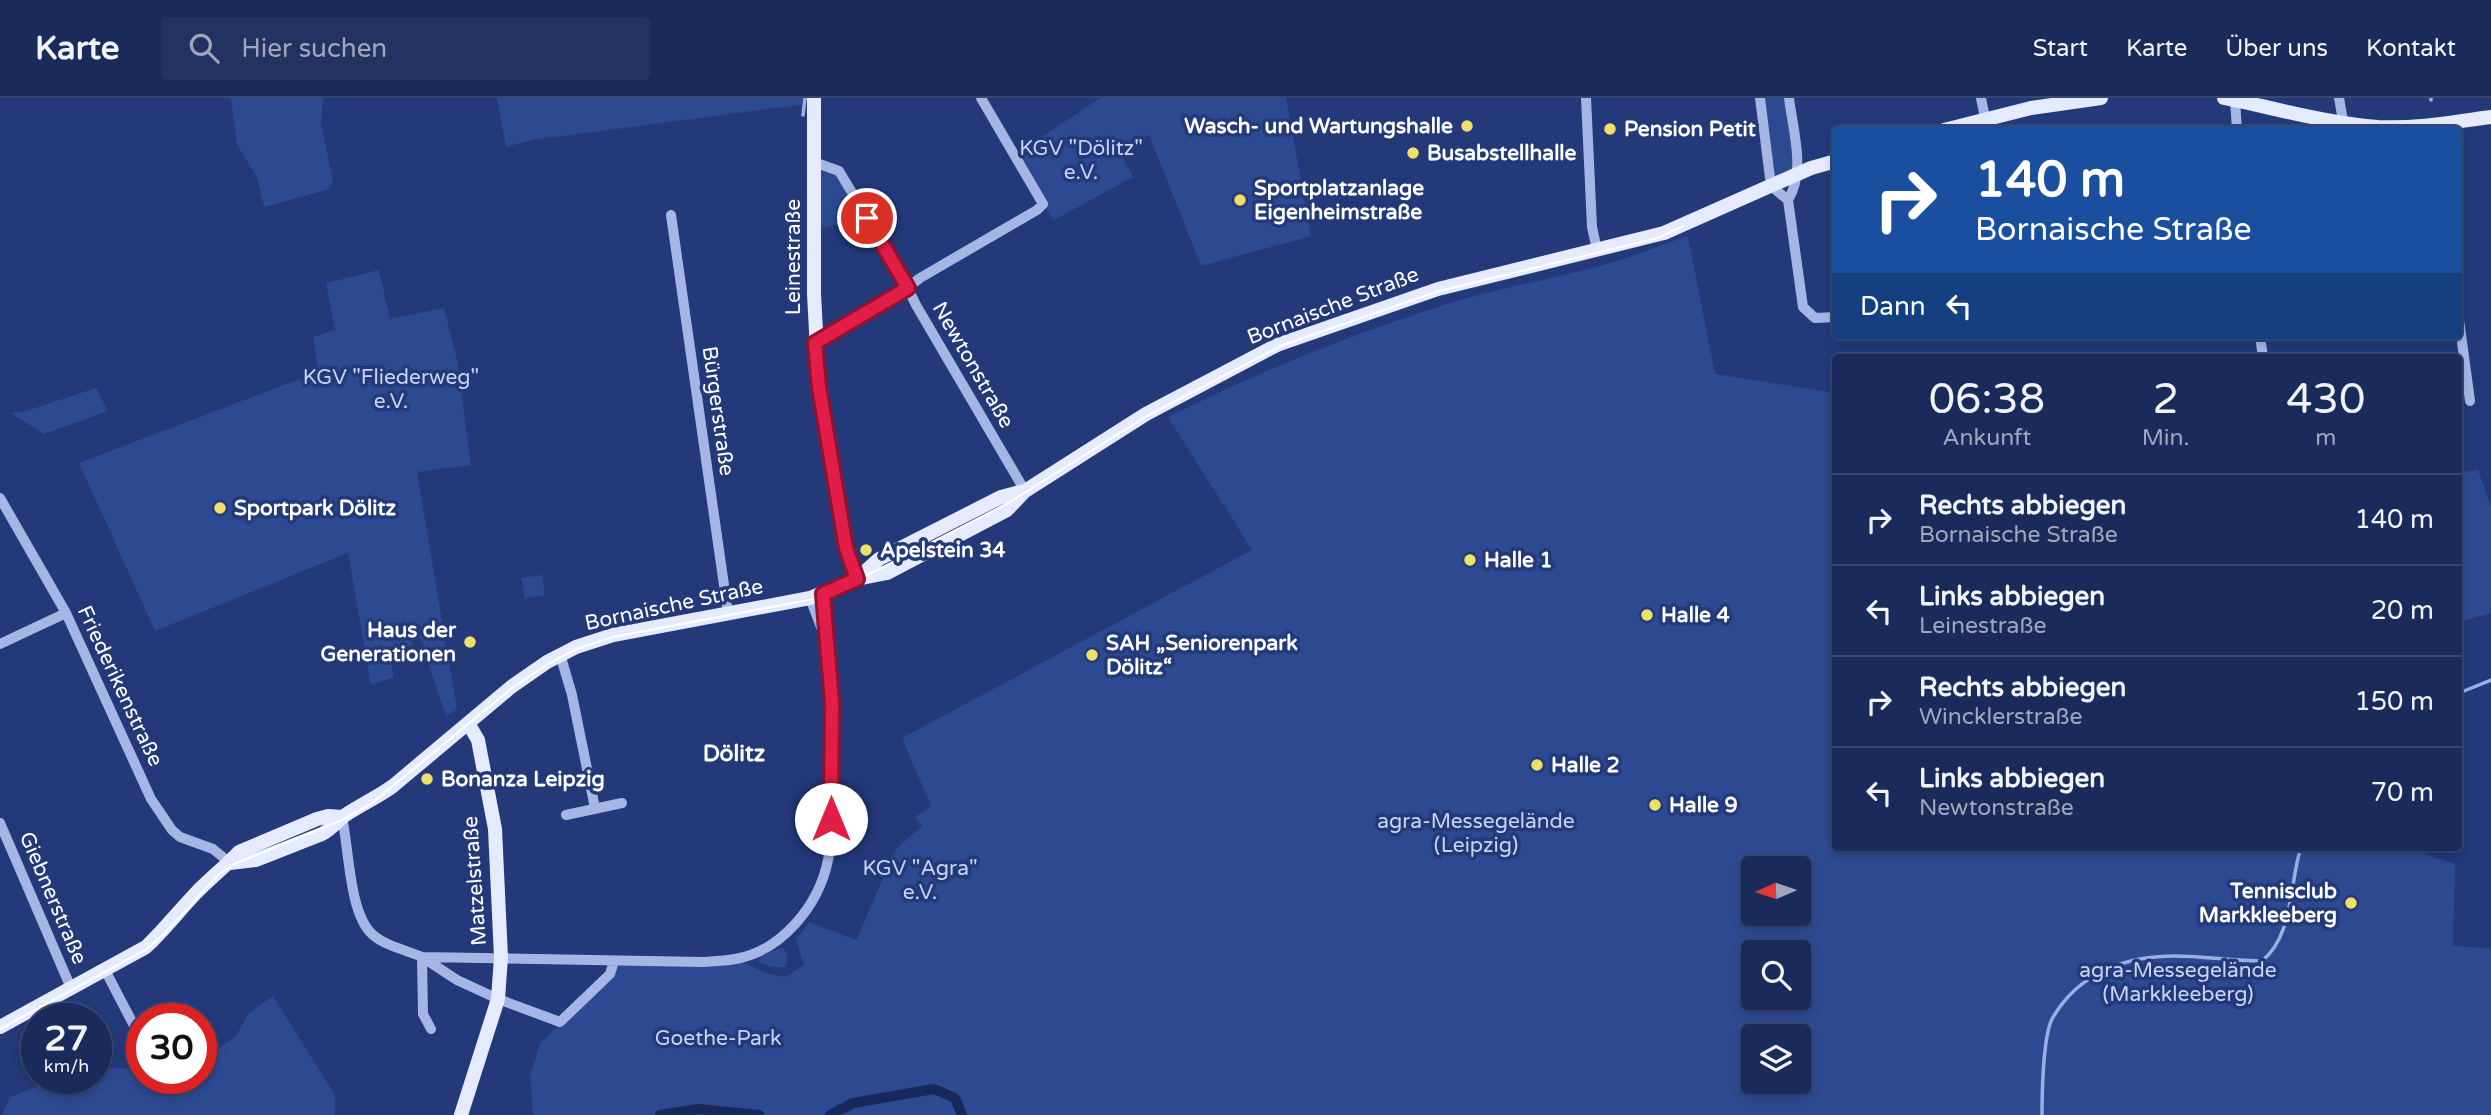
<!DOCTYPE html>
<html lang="de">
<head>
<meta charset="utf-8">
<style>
	:root { --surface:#1a2b5b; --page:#233361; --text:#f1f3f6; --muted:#9fa7bb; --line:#384771 }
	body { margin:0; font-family:"Varela Round",sans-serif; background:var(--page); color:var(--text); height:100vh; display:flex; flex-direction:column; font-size:26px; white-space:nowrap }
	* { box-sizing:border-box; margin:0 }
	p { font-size:23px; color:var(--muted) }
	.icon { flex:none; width:38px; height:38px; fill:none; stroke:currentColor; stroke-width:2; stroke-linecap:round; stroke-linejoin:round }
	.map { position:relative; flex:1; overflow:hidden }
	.drawer { position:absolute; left:1832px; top:256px; width:630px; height:497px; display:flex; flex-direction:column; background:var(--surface); border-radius:7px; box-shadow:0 4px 10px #0003,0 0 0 2px var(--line) }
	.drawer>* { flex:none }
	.top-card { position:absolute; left:1832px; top:28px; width:630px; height:214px; border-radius:7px; box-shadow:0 4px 10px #0003,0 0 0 2px var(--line); background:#1a4fa0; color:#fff; overflow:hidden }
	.needle { width:46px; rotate:267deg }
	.controls { position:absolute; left:1741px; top:758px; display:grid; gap:14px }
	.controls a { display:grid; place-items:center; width:70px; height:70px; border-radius:7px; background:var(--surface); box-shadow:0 4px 10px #0003,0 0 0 2px var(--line); font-size:35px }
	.speed { position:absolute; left:21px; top:905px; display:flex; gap:14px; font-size:35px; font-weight:700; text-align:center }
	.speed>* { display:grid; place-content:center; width:91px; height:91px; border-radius:50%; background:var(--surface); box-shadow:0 4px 10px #0003,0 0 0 2px var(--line); line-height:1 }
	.speed small { font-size:18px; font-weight:400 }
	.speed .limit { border:10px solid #d22; background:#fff; color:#111 }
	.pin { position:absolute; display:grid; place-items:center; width:60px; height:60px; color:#fff; margin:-30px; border:4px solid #fff; border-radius:50%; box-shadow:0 2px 7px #0007 }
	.me { position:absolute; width:77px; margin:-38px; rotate:0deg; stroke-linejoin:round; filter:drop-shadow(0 0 5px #0008) }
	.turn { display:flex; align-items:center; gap:24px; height:147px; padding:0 28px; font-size:32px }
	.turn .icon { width:91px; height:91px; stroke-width:2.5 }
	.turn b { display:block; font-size:49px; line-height:60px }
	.then { display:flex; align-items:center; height:66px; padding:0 28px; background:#0003; gap:14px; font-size:26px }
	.eta { display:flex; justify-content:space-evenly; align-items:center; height:119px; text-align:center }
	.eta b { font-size:42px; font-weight:600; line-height:49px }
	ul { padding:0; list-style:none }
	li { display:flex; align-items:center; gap:21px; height:91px; padding:0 28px; border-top:2px solid var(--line) }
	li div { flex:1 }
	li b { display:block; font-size:26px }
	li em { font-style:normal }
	header { display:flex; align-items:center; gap:42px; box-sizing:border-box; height:98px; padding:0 35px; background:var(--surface); border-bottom:2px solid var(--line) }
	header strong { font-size:33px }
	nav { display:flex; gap:38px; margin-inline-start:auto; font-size:24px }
	.search { width:490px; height:63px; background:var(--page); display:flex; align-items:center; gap:18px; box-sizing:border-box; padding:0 24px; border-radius:7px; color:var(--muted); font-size:26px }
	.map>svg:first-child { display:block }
	.green { fill:#2d4991; fill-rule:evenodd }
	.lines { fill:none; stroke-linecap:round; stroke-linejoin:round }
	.stream { stroke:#99afe5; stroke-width:3.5 }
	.canal { stroke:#182859; stroke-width:10 }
	.minor { stroke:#a5b6e4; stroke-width:10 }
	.major { stroke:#e5eafc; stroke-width:14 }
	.tram { stroke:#fff; stroke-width:2 }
	.route-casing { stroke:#92132f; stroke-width:18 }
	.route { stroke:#e11d48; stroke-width:12 }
	.poi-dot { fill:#efe068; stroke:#233979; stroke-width:2.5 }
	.labels { text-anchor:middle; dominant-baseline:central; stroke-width:7; stroke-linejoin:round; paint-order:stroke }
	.poi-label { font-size:21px; font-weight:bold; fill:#fff; stroke:#233979; text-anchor:start }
	.park-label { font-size:21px; fill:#c7d4f4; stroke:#233979 }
	.street-label { font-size:21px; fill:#fff; stroke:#233979 }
	.neighbourhood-label { font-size:23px; font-weight:bold; fill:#fff; stroke:#233979 }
</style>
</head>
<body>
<header>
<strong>Karte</strong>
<div class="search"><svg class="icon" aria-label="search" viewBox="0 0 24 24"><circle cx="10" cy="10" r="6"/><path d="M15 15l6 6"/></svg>Hier suchen</div>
<nav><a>Start</a><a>Karte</a><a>Über uns</a><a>Kontakt</a></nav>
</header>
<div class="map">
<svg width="2491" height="1017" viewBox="0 0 2491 1017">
	<rect width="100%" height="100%" fill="#233979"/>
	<path class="green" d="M231,0h92l-2,25 12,58 -3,8 -66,18 -7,-30 -20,-32z
		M497,0h317v5l-281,37 -27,7z
		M1100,0h186l25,138 -110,30 -52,-131 -29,17 13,25 -79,43 -11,-16 -28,-49z
		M1760,0h29l9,77 -27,11z
		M814,64l25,9 28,47 -54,12z
		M1688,138l27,138 121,19v454h581l-3,4 41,13 -2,82 38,2v167h-1958l-3,-39 10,-32 53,-55 21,-28 122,-2 30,14 19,4 19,-12 -8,-25 13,-18 47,18 40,-91 26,-23 -7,-9 16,-11 -29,-68 350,-188 -84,-133c98,-49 200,-90 306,-121 37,-10 76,-17 114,-27 34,-8 67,-22 100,-33zM1754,770h45v46h-45zM1754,854h45v46h-45zM1754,938h45v46h-45z
		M379,172l11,49 54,-11 13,52 14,105 -54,7 40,237 -11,8 -26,-79 -8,2 1,7 -23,11 4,19 -23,8 -23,-132 -193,78 -76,-168 239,-91 -5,-35 22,-7 -9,-47z
		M96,290l12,23 -64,23 -33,-21 18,-3z
		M2478,372l13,37v106l-32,9v-150z
		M542,477l3,20 -20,3 -4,-20z
		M781,850l4,2 2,7 -1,10h-15l-14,-5 7,-8z
		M273,898l62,99v20h-333l8,-18 48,-19h38v-11l38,2 8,-3v12h59v-17l35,-25 13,-23z"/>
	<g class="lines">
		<path class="stream" d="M2431,2v-2
			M803,17l2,-17
			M2459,595l32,-13
			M2042,1017c0,-21 1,-78 10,-96 26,-46 73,-63 123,-63 29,0 58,5 87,5 32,-26 27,-77 39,-114"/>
		<path class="canal" d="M660,1017l38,-6 61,6
			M830,1017l23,-12 81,-14 21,9 7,17"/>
		<path class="minor" d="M1586,0l6,129 5,23
			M1760,0l11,88 17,14 15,107 12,11 21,-1
			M1981,0l4,20
			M2339,0l4,23
			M2235,2l2,30
			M814,64l25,9 61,101 16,33 109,186
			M1788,102c18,-29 5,-69 1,-102
			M671,117l57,398
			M2459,222l11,81
			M2260,238l3,21
			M815,245l79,-45 26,-20 117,-68 6,-6 -62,-106
			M0,400l66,115 85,186 21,31 8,7 33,12 17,14
			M810,500l14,37
			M0,546l66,-31
			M560,556l12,41 23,113
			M566,717l56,-12
			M342,719c7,31 7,96 30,117 13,12 34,16 50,23l281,5c11,-1 22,-1 32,-3 47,-8 84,-54 93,-99 7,-33 4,-68 4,-101 0,-56 -1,-110 -9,-165
			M0,725l71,165
			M422,859l35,23 41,19 62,23 50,-48 4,-13
			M422,859l1,57 8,15
			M105,872l37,71"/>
		<path class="major" d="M814,0v196l5,93 27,161 11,31
			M2224,0c50,10 102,25 154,29 38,2 76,-5 113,-10
			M1944,32l87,-22 70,-10
			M858,480l21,-19 122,-62 23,-6
			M230,765l26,-3 66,-26c9,-5 15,-12 22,-18 16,-11 34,-19 49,-30l118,-99 36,-25 29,-15 37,-12 197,-37 47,-19 30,-6 120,-63 18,-19 121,-77 131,-69 161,-56 226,-56 147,-65 25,-7
			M0,929l146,-80c18,-17 32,-35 49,-53 14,-15 30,-27 44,-42l78,-33 11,-3 14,1
			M461,1017l37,-116 3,-42 -6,-128 -17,-89 -10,-17"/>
		<path class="tram" d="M0,931l147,-80 19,-17 52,-57 16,-11 106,-43 31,-17 141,-116 36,-24 28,-15 37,-12 211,-40 181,-92 142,-89 136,-71 156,-54 219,-53 25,-12"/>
	</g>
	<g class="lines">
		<g class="route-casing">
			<path id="route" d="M831,721l1,-117 -9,-108 34,-15 -11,-31 -27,-161 -4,-44 93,-55 -41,-70"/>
		</g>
		<use href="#route" class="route"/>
	</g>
	<g class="poi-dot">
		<circle cx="1467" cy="28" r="7"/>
		<circle cx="1610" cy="31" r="7"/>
		<circle cx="1413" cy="55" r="7"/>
		<circle cx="1240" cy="102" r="7"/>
		<circle cx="220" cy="410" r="7"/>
		<circle cx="866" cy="452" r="7"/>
		<circle cx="1470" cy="462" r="7"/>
		<circle cx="1647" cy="517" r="7"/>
		<circle cx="470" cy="544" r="7"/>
		<circle cx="1092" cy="557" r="7"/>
		<circle cx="1537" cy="667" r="7"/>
		<circle cx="427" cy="681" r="7"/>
		<circle cx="1655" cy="707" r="7"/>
		<circle cx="2351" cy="805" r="7"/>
	</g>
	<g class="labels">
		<g class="poi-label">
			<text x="1453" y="28" text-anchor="end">Wasch- und Wartungshalle</text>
			<text x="1624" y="31">Pension Petit</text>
			<text x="1427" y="55">Busabstellhalle</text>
			<text x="1254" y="90">Sportplatzanlage<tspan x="1254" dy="24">Eigenheimstraße</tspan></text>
			<text x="234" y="410">Sportpark Dölitz</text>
			<text x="880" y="452">Apelstein 34</text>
			<text x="1484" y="462">Halle 1</text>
			<text x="1661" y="517">Halle 4</text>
			<text x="456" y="532" text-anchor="end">Haus der<tspan x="456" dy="24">Generationen</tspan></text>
			<text x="1106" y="545">SAH „Seniorenpark<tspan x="1106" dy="24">Dölitz“</tspan></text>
			<text x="1551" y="667">Halle 2</text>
			<text x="441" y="681">Bonanza Leipzig</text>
			<text x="1669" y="707">Halle 9</text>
			<text x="2337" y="793" text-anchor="end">Tennisclub<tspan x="2337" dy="24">Markkleeberg</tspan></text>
		</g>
		<g class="park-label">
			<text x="1081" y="50">KGV "Dölitz"<tspan x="1081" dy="24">e.V.</tspan></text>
			<text x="391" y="279">KGV "Fliederweg"<tspan x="391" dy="24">e.V.</tspan></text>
			<text x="1476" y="723">agra-Messegelände<tspan x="1476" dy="24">(Leipzig)</tspan></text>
			<text x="920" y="770">KGV "Agra"<tspan x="920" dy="24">e.V.</tspan></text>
			<text x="2178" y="872">agra-Messegelände<tspan x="2178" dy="24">(Markkleeberg)</tspan></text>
			<text x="718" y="940">Goethe-Park</text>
		</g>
		<g class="street-label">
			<text transform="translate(793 159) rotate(-90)">Leinestraße</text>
			<text transform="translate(1333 208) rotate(-21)">Bornaische Straße</text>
			<text transform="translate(973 267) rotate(60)">Newtonstraße</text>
			<text transform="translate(718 313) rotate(82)">Bürgerstraße</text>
			<text transform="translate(674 507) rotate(-12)">Bornaische Straße</text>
			<text transform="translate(120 588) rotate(65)">Friederikenstraße</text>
			<text transform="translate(475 783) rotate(-94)">Matzelstraße</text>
			<text transform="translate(53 800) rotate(67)">Giebnerstraße</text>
		</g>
		<g class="neighbourhood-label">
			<text x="734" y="656">Dölitz</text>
		</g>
	</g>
</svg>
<div class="controls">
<a><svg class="needle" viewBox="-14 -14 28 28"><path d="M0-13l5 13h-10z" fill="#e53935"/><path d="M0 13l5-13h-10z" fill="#9fa7bb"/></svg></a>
<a><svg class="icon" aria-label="search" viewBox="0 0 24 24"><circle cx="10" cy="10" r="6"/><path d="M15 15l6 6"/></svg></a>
<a><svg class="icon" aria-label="layers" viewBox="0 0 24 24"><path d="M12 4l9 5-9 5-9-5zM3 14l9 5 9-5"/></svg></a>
</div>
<div class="speed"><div>27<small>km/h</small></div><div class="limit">30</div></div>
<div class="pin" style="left:867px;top:120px;background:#d93025"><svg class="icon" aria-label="arrive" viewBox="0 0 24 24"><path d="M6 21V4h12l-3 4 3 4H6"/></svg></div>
<svg class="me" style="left:831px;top:721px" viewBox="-20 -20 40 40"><circle r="19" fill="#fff"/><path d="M0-13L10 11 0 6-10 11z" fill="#e11d48"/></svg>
<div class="top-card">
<div class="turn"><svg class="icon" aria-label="right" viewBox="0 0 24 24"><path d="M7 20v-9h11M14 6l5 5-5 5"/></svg><div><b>140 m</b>Bornaische Straße</div></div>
<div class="then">Dann<svg class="icon" aria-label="left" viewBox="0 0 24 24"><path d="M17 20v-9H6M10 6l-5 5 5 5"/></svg></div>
</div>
<section class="drawer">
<div class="eta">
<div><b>06:38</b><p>Ankunft</p></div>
<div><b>2</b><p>Min.</p></div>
<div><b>430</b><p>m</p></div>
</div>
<ul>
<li><svg class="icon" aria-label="right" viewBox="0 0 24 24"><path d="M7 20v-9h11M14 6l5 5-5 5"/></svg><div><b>Rechts abbiegen</b><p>Bornaische Straße</p></div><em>140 m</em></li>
<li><svg class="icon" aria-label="left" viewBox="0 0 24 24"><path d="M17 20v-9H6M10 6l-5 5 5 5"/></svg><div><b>Links abbiegen</b><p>Leinestraße</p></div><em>20 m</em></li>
<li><svg class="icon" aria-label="right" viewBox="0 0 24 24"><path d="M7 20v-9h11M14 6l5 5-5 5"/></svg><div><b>Rechts abbiegen</b><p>Wincklerstraße</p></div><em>150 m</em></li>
<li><svg class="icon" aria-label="left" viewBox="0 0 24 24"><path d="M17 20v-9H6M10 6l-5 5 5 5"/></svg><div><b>Links abbiegen</b><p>Newtonstraße</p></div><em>70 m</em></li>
</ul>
</section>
</div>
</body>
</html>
